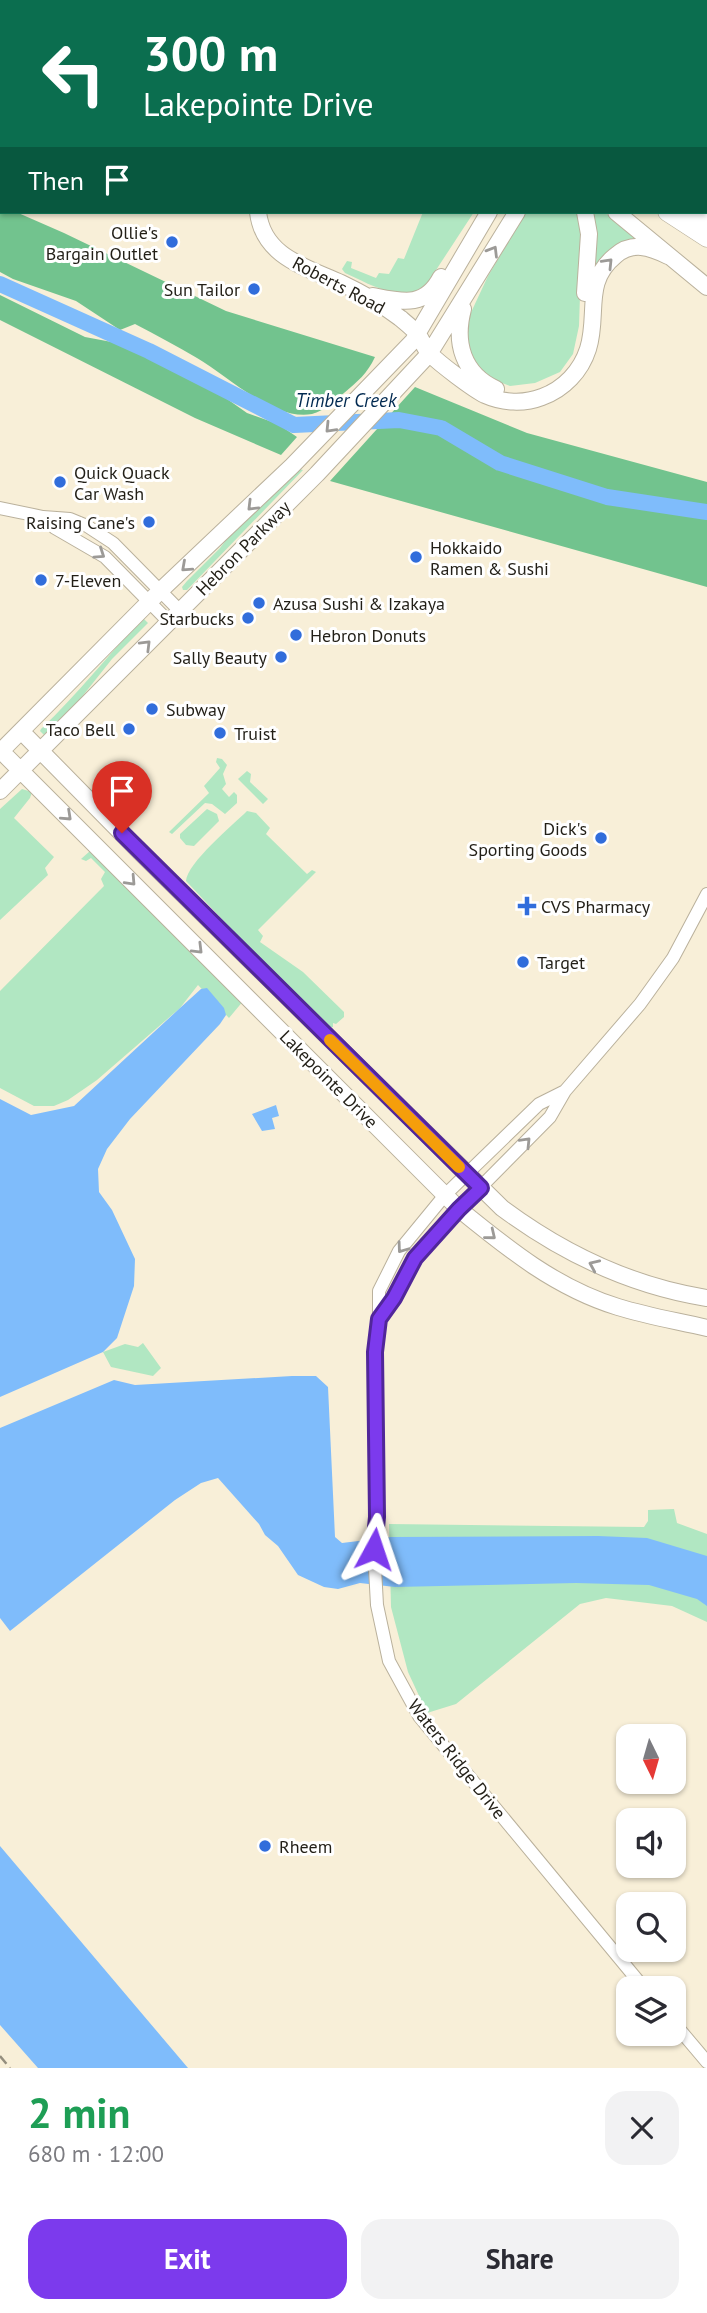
<!DOCTYPE html>
<html lang="en">
<head>
<meta charset="utf-8">
<style>
	:root { --surface:#fff; --page:#f2f2f3; --text:#2b2b33; --muted:#7c7c81; --accent:#7c3aed }
	body { margin:0; font-family:"PT Sans",sans-serif; background:var(--page); color:var(--text); height:100vh; display:flex; flex-direction:column; font-size:26px; white-space:nowrap }
	* { box-sizing:border-box; margin:0 }
	p { font-size:23px; color:var(--muted) }
	.icon { flex:none; width:38px; height:38px; fill:none; stroke:currentColor; stroke-width:2; stroke-linecap:round; stroke-linejoin:round }
	.map { position:relative; height:2068px; overflow:hidden }
	.drawer { display:flex; flex-direction:column; background:var(--surface); flex:1 }
	.drawer>* { flex:none }
	.hud { position:absolute; left:0px; top:0px; width:707px; height:214px; box-shadow:0 2px 5px #0004; background:#0b6e4f; color:#fff; overflow:hidden }
	.needle { width:46px; rotate:175deg }
	.tools { position:absolute; left:616px; top:1724px; display:grid; gap:14px }
	.tools a { display:grid; place-items:center; width:70px; height:70px; border-radius:14px; background:var(--surface); box-shadow:0 2px 5px #0004; font-size:35px }
	.pin { position:absolute; display:grid; place-items:center; width:60px; height:60px; color:#fff; margin:-72px -30px; border-radius:50% 50% 50% 0; rotate:-45deg; box-shadow:0 0 7px #0007 }
	.pin .icon { rotate:45deg }
	.me { position:absolute; width:77px; margin:-38px; rotate:5deg; stroke-linejoin:round; filter:drop-shadow(0 0 5px #0008) }
	.turn { display:flex; align-items:center; gap:24px; height:147px; padding:0 28px; font-size:32px }
	.turn .icon { width:91px; height:91px; stroke-width:2.5 }
	.turn b { display:block; font-size:49px; line-height:60px }
	.then { display:flex; align-items:center; height:66px; padding:0 28px; background:#0003; gap:14px; font-size:26px }
	.round { display:grid; place-items:center; flex:none; width:74px; height:74px; border-radius:21px; background:var(--page) }
	.head { display:flex; align-items:center; justify-content:space-between; height:119px; padding:0 28px }
	h1 { font-size:42px; font-weight:700; line-height:52px; color:#1e9e55 }
	.action { display:flex; gap:14px; margin-top:auto; padding:14px 28px }
	.action a { flex:1; height:80px; border-radius:21px; background:var(--accent); color:#fff; font-size:28px; font-weight:700; line-height:80px; text-align:center }
	.action a+a { background:var(--page); color:var(--text) }
	.map>svg:first-child { display:block }
	.green { fill:#b1e7c2 }
	.forest { fill:#72c38e }
	.water { fill:#7fbcfb }
	.lines { fill:none; stroke-linecap:round; stroke-linejoin:round }
	.stream { stroke:#7fbcfb; stroke-width:2.5 }
	.river { stroke:#7fbcfb; stroke-width:16 }
	.minor-casing { stroke:#bab19c; stroke-width:14 }
	.major-casing { stroke:#bab19c; stroke-width:18 }
	.highway-casing { stroke:#bab19c; stroke-width:19 }
	.minor { stroke:#fff; stroke-width:12 }
	.major { stroke:#fff; stroke-width:16 }
	.highway { stroke:#fff; stroke-width:18 }
	.rail { stroke:#948e7e; stroke-width:2.5; stroke-dasharray:10 5; stroke-linecap:butt }
	.oneway { stroke:#9c9a97 }
	.route-casing { stroke:#51269a; stroke-width:18 }
	.route { stroke:#7c3aed; stroke-width:12 }
	.slow { stroke:#f59e0b; stroke-width:12 }
	.poi-dot { fill:#316ddb; stroke:#fff; stroke-width:2.5 }
	.labels { text-anchor:middle; dominant-baseline:central; stroke-width:6; stroke-linejoin:round; paint-order:stroke }
	.poi-label { font-size:18px; fill:#221f17; stroke:#fff; text-anchor:start }
	.street-label { font-size:18px; fill:#221f17; stroke:#fff }
	.water-label { font-size:19px; font-style:italic; fill:#002950; stroke:#fff }
</style>
</head>
<body>
<div class="map">
<svg width="707" height="2068" viewBox="0 0 707 2068">
	<rect width="100%" height="100%" fill="#f8efd8"/>
	<path class="green" d="M423,212h51l-51,78c-33,8 -49,-4 -78,-17l-3,-4 5,-8 5,1 -1,6 25,10 3,-5 10,1 9,-16 6,1z
		M526,212h51l5,23 -3,91 -6,28 -13,18 -25,11 -25,3 -21,-8 -14,-10 -9,-22 1,-25 21,-45z
		M588,212h16l35,27 -44,36z
		M296,468l7,2 -116,120h-4l-1,-3 5,-6 33,-33 16,-21z
		M143,618l5,5 -36,36 -31,39 -37,37 -4,-4 1,-2c37,-35 67,-74 102,-111z
		M217,758l5,1 5,6 -4,9 3,10 -4,5 7,8 5,-5 3,3v8l-12,11 -13,-10 -7,-1 -33,31 -3,-2 40,-39 -5,-7 16,-18 -4,-6z
		M247,771l4,3 -1,8 18,17 -5,5 -25,-25z
		M22,789l10,3 -2,6 -16,20 40,39 -9,11 3,7 -48,45v-111z
		M207,809l10,5 2,7 -25,25 -8,-1 -6,-7v-4z
		M247,811l9,2 14,15 -4,6 41,40 5,-4 4,2 -58,58 5,6 -3,6 43,30 41,40v5l-8,7 -3,-1v4l-4,1 -46,-44 -97,-103c1,-18 47,-56 61,-70z
		M90,851l154,149 -15,18 -31,-33 -18,23 -83,72 -29,20 -14,6h-20l-34,-18v-97l104,-105 -3,-7 4,-7 -14,-14 -5,3 -5,-2z
		M143,1343l18,25 -8,8 -42,-9 -8,-15 22,-8 13,3z
		M674,1509l3,14 30,11v88l-35,-16 -66,-8 -26,6 -124,100 -29,9 -19,-41 -17,-65 -2,-83 255,3 4,-6v-11z"/>
	<path class="forest" d="M0,205l2,7h14l48,21 162,78 149,46c-8,17 -17,24 -31,36 -9,8 -20,18 -32,21 -39,7 -84,-38 -115,-56 -20,-12 -41,-23 -62,-34l-15,6 -44,-29 -63,-22 -13,-7z
		M0,295l85,42 32,6 36,15 67,36 27,19 31,11 19,13 -16,18 -86,-37 -195,-98z
		M415,387l112,46 180,49v105l-377,-106z"/>
	<path class="water" d="M207,988l17,20 2,7 -6,9 -90,95 -23,30 -9,20 1,23 13,18 23,49 -1,27 -17,52 -14,14 -103,45v-298l31,16 43,-9 106,-98 21,-19z
		M276,1105l3,11 -7,2 3,11 -13,2 -10,-17z
		M292,1376h24l12,11 7,150 7,6 49,-6 207,-1 49,2 60,18v50l-10,-7 -48,-14 -73,-2 -181,4 -35,-4 -22,6 -14,-2 -26,-12 -20,-29 -13,-11 -6,-11 -41,-46 -17,5 -26,17 -165,131 -10,-13v-190l114,-48 21,5z
		M0,1846l188,222h-150l-38,-43z"/>
	<g class="lines">
		<path class="stream" d="M705,105l2,1"/>
		<path class="river" d="M0,284l149,67 145,74 105,-5 42,8 59,35 107,34 100,15"/>
		<g class="minor-casing">
			<path id="minor" d="M0,508l43,9 27,2 17,7 26,17 67,68
				M43,517l12,11 50,29 64,65
				M565,1091l-26,13 -94,91 -46,56 -20,40v28l-4,33 2,165 -3,33 3,55 12,56 30,55 225,272
				M379,1319l15,-21 21,-39 44,-50 91,-92 15,-26 75,-87 33,-46 34,-64
				M674,2023l33,39"/>
		</g>
		<g class="major-casing">
			<path id="major" d="M189,0l4,2
				M489,0l4,2
				M601,2l1,-2
				M634,2l1,-2
				M705,123l2,1
				M258,212c5,45 48,55 83,71 19,9 42,22 59,35 6,5 15,12 19,18 4,6 6,14 11,18 10,10 43,35 55,41 18,8 39,9 57,2 22,-8 39,-26 46,-48 11,-34 -5,-67 27,-93 17,-15 35,-9 53,0
				M616,212l91,75
				M585,293l4,-59 -4,-22
				M373,296c30,6 52,12 68,-19
				M463,309c-9,34 0,65 33,80
				M21,731l119,121 362,356c62,46 129,78 205,90
				M1,751l458,458c49,40 97,79 159,98 29,9 59,14 89,21
				M0,752l160,-161 132,-125 121,-125 76,-129
				M0,791l317,-317 112,-120 88,-142"/>
		</g>
		<g class="highway-casing">
			<path id="highway" d="M278,0l3,2
				M304,0l4,2
				M335,0l3,2
				M363,0l3,2
				M400,0l4,2
				M435,0l3,2
				M705,184l2,1
				M667,212l40,26
				M695,212l12,9"/>
		</g>
		<use href="#minor" class="minor"/>
		<use href="#major" class="major"/>
		<use href="#highway" class="highway"/>
		<path class="rail" d="M0,2056l10,12"/>
	</g>
	<defs><path id="oneway-chevron" d="M-2-3.5L2.5 0L-2 3.5" fill="none" stroke-width="1.6" stroke-linecap="round" stroke-linejoin="round" transform="scale(1.75)"/></defs>
	<g class="oneway">
		<use href="#oneway-chevron" transform="translate(493 251) rotate(-59)"/>
		<use href="#oneway-chevron" transform="translate(608 263) rotate(-46)"/>
		<use href="#oneway-chevron" transform="translate(330 428) rotate(134)"/>
		<use href="#oneway-chevron" transform="translate(252 506) rotate(135)"/>
		<use href="#oneway-chevron" transform="translate(100 554) rotate(34)"/>
		<use href="#oneway-chevron" transform="translate(186 567) rotate(138)"/>
		<use href="#oneway-chevron" transform="translate(146 645) rotate(-45)"/>
		<use href="#oneway-chevron" transform="translate(67 816) rotate(43)"/>
		<use href="#oneway-chevron" transform="translate(131 881) rotate(47)"/>
		<use href="#oneway-chevron" transform="translate(198 949) rotate(45)"/>
		<use href="#oneway-chevron" transform="translate(526 1142) rotate(-46)"/>
		<use href="#oneway-chevron" transform="translate(491 1235) rotate(39)"/>
		<use href="#oneway-chevron" transform="translate(402 1248) rotate(126)"/>
		<use href="#oneway-chevron" transform="translate(594 1265) rotate(-156)"/>
	</g>
	<g class="lines">
		<g class="route-casing">
			<path id="route" d="M122,833l359,355 -22,21 -44,49 -21,40 -15,21 -4,33 2,165 -3,32"/>
		</g>
		<use href="#route" class="route"/>
		<path class="slow" d="M330,1040l129,127"/>
	</g>
	<g class="poi-dot">
		<circle cx="172" cy="242" r="7"/>
		<circle cx="254" cy="289" r="7"/>
		<circle cx="60" cy="482" r="7"/>
		<circle cx="149" cy="522" r="7"/>
		<circle cx="416" cy="557" r="7"/>
		<circle cx="41" cy="580" r="7"/>
		<circle cx="259" cy="603" r="7"/>
		<circle cx="248" cy="618" r="7"/>
		<circle cx="296" cy="635" r="7"/>
		<circle cx="281" cy="657" r="7"/>
		<circle cx="152" cy="709" r="7"/>
		<circle cx="129" cy="729" r="7"/>
		<circle cx="220" cy="733" r="7"/>
		<circle cx="601" cy="838" r="7"/>
		<path d="M523.5 895.5h7v7h7v7h-7v7h-7v-7h-7v-7h7z"/>
		<circle cx="523" cy="962" r="7"/>
		<circle cx="265" cy="1846" r="7"/>
	</g>
	<g class="labels">
		<g class="poi-label">
			<text x="158" y="232" text-anchor="end">Ollie's<tspan x="158" dy="21">Bargain Outlet</tspan></text>
			<text x="240" y="289" text-anchor="end">Sun Tailor</text>
			<text x="74" y="472">Quick Quack<tspan x="74" dy="21">Car Wash</tspan></text>
			<text x="135" y="522" text-anchor="end">Raising Cane's</text>
			<text x="430" y="547">Hokkaido<tspan x="430" dy="21">Ramen &amp; Sushi</tspan></text>
			<text x="55" y="580">7-Eleven</text>
			<text x="273" y="603">Azusa Sushi &amp; Izakaya</text>
			<text x="234" y="618" text-anchor="end">Starbucks</text>
			<text x="310" y="635">Hebron Donuts</text>
			<text x="267" y="657" text-anchor="end">Sally Beauty</text>
			<text x="166" y="709">Subway</text>
			<text x="115" y="729" text-anchor="end">Taco Bell</text>
			<text x="234" y="733">Truist</text>
			<text x="587" y="828" text-anchor="end">Dick's<tspan x="587" dy="21">Sporting Goods</tspan></text>
			<text x="541" y="906">CVS Pharmacy</text>
			<text x="537" y="962">Target</text>
			<text x="279" y="1846">Rheem</text>
		</g>
		<g class="street-label">
			<text transform="translate(339 285) rotate(28)">Roberts Road</text>
			<text transform="translate(243 548) rotate(-45)">Hebron Parkway</text>
			<text transform="translate(329 1079) rotate(45)">Lakepointe Drive</text>
			<text transform="translate(457 1759) rotate(52)">Waters Ridge Drive</text>
		</g>
		<g class="water-label">
			<text x="346" y="400">Timber Creek</text>
		</g>
	</g>
</svg>
<div class="tools">
<a><svg class="needle" viewBox="-14 -14 28 28"><path d="M0-13l5 13h-10z" fill="#e53935"/><path d="M0 13l5-13h-10z" fill="#7c7c81"/></svg></a>
<a><svg class="icon" aria-label="sound" viewBox="0 0 24 24"><path d="M4 9h4l5-4v14l-5-4H4zM17 9q2 3 0 6"/></svg></a>
<a><svg class="icon" aria-label="search" viewBox="0 0 24 24"><circle cx="10" cy="10" r="6"/><path d="M15 15l6 6"/></svg></a>
<a><svg class="icon" aria-label="layers" viewBox="0 0 24 24"><path d="M12 4l9 5-9 5-9-5zM3 14l9 5 9-5"/></svg></a>
</div>
<div class="pin" style="left:122px;top:833px;background:#d93025"><svg class="icon" aria-label="arrive" viewBox="0 0 24 24"><path d="M6 21V4h12l-3 4 3 4H6"/></svg></div>
<svg class="me" style="left:374px;top:1549px" viewBox="-20 -20 40 40"><path d="M0-17L14 15 0 8-14 15z" fill="#7c3aed" stroke="#fff" stroke-width="4"/></svg>
<div class="hud">
<div class="turn"><svg class="icon" aria-label="left" viewBox="0 0 24 24"><path d="M17 20v-9H6M10 6l-5 5 5 5"/></svg><div><b>300 m</b>Lakepointe Drive</div></div>
<div class="then">Then<svg class="icon" aria-label="arrive" viewBox="0 0 24 24"><path d="M6 21V4h12l-3 4 3 4H6"/></svg></div>
</div>
</div>
<section class="drawer">
<div class="head"><div><h1>2 min</h1><p>680 m · 12:00</p></div><a class="round"><svg class="icon" aria-label="close" viewBox="0 0 24 24"><path d="M6 6l12 12M18 6L6 18"/></svg></a></div>
<div class="action"><a>Exit</a><a>Share</a></div>
</section>
</body>
</html>
